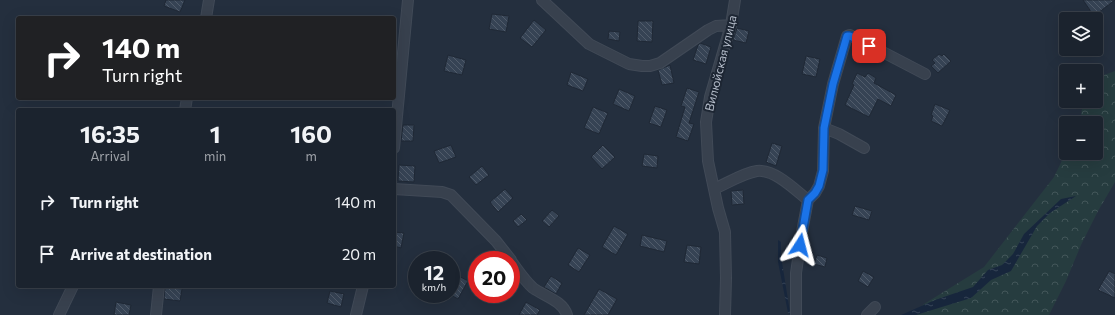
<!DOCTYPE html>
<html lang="en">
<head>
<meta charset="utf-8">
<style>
	:root { --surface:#1b232e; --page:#282f3a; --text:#f1f3f6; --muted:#a0a4aa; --line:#39404a }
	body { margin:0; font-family:Commissioner,sans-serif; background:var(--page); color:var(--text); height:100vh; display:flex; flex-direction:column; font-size:15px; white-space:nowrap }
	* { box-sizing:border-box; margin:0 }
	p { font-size:13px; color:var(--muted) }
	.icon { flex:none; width:22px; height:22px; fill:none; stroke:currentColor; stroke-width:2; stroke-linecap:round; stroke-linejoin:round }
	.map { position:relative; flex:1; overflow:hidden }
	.details { position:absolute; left:16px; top:108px; width:380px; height:180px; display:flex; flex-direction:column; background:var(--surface); border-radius:4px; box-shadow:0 4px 16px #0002,0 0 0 1px var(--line) }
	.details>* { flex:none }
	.banner { position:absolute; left:16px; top:16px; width:380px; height:84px; border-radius:4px; box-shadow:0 4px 16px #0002,0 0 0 1px var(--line); background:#202124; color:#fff; overflow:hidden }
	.controls { position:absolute; left:1059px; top:12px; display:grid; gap:8px }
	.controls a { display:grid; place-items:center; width:44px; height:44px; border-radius:4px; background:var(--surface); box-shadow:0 4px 16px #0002,0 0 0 1px var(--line); font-size:20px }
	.speed { position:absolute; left:408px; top:251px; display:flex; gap:8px; font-size:20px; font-weight:700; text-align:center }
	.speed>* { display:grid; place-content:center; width:52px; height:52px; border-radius:50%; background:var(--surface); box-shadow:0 4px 16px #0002,0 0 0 1px var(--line); line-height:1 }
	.speed small { font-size:10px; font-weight:400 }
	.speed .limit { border:6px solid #d22; background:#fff; color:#111 }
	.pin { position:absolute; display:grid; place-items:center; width:34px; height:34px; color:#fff; margin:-17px; border-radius:8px; box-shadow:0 2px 6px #0006 }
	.me { position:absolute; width:44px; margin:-22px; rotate:9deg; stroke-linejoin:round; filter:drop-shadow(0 0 3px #0008) }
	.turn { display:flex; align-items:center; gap:14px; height:84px; padding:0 20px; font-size:18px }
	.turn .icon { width:52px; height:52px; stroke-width:2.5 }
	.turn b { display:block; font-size:28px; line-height:34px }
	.eta { display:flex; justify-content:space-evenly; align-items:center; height:68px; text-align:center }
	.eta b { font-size:24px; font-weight:700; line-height:28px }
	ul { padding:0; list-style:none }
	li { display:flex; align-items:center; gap:12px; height:52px; padding:0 20px }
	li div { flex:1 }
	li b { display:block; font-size:15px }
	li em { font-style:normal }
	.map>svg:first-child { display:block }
	.forest { fill:url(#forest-crowns) }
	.water { fill:url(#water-ripples) }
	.building { fill:url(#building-back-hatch); stroke:#1f2835 }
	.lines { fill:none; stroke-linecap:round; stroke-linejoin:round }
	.minor-casing { stroke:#414a57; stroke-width:12 }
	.minor { stroke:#38414e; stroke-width:10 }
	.route-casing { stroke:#114b97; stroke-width:10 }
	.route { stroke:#1a73e8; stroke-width:7 }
	.labels { text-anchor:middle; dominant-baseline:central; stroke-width:4; stroke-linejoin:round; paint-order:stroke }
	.street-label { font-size:12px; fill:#b4bcc9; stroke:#1d2633 }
</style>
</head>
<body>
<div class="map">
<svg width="1115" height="315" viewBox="0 0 1115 315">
	<defs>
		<pattern id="forest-crowns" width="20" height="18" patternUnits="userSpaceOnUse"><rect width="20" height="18" fill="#263c3f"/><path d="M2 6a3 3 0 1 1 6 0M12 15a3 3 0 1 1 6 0" fill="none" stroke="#435659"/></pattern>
		<pattern id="water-ripples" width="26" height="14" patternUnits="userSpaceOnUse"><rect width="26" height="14" fill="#17263c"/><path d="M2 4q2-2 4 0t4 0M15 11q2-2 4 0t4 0" fill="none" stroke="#364457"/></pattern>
		<pattern id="building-back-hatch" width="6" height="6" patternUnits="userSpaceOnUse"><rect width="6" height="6" fill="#364354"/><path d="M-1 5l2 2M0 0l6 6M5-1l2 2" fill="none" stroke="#515c6b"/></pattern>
	</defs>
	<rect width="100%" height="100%" fill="#242f3e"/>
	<path class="forest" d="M1115,71v111l-17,29 -17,34 -15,36 -17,34h-136l11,-11 60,-37 70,-90 12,-25 30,1v-30h-16l3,-22h13v-23z"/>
	<path class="water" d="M1076,196l-26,17 -13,13 -26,45 -20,9 -20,18 -55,17h-15l34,-15 38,-13 15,-17 14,-5 11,-11 11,-20 37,-35z
		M778,240l3,2v14l9,56 4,3 -6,-2 -10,-51z"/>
	<path class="building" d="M166,0h19l-5,12 -16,-6z
		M1083,0h32l-21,16z
		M492,14l17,2 -3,16 -17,-3z
		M534,20l12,10 -14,17 -12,-9z
		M638,21h15l-1,21 -15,-1z
		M737,28l12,3 -3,12 -13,-3z
		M609,31l11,1 -1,9 -11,-2z
		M700,43l11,4 -5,17 -13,-4 5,-15z
		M939,54l3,2 2,-2 7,7 -13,12 -7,-7 4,-3 -3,-3z
		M448,55l18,5 -4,15 -18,-4z
		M806,56l14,3 -4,18 -14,-3z
		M670,65l4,18 -12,2 -4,-15z
		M571,72l17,7 -5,12 -16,-6z
		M857,73l8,4 3,-4 8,5 -2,5 22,12 -5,11 -13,-7 -9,18 -24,-12 9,-20 -2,-1z
		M687,88l12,4 -10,31 5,1 -6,17 -12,-4 9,-30 -4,-1z
		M619,89l16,7 -6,15 -16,-7z
		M935,104l15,6 -8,16 -11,-5 2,-5 -2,-1z
		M655,106l12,4 -6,17 -12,-4z
		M593,107l15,6 -9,21 -15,-6z
		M403,125h11l-1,16h-12z
		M772,143l10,3 -6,20 -10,-4z
		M451,145l5,12 -17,6 -5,-12z
		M603,145l12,12 -13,12 -11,-12z
		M644,154l14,2 -1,12 -15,-2z
		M399,165l16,1 -1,16 -16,-1z
		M482,166l7,9 -13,10 -7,-8z
		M505,189l8,9 -15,14 -8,-10z
		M743,190l1,14 -12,1 -1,-14z
		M855,206l17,5 -3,9 -17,-5z
		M552,210l7,6 -10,11 -7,-6z
		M521,214l6,6 -9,7 -5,-6z
		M614,226l14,8 -12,21 -14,-8z
		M394,232l10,1 -3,15 -7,-2z
		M642,235l25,6 -3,11 -24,-6z
		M687,245l14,2 -2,17 -15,-2z
		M578,248l12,7 -11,17 -11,-7z
		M817,255l10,3 -2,9 -11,-3z
		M863,271l11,6 -6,10 -10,-6z
		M1109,271l6,3v24l-17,-8z
		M457,275l11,6 -10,18 -7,-4v-8z
		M551,276l11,7 -6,11 -12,-7z
		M165,287l17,2 -2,12 -16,-2z
		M599,289l18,10 -9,16h-24z
		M330,291l14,3 -3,13 -14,-4z
		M116,302l15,3 -2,10h-15z
		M526,302l14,8 -3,5h-18z"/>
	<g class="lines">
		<g class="minor-casing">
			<path id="minor" d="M542,0l47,44 40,20 13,2h8l10,-3 48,-33 8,-4 15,-1
				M206,18l3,-18
				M185,110l2,-12
				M824,128l15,6 25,14
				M394,148l14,-148
				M394,189l48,3 9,3 45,46 15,19
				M714,189c14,-6 29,-16 43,-18 18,-2 38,19 51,29
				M511,261c7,9 13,19 22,27 11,8 30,13 34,27
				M59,315l14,-29
				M156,315l3,-29
				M356,315l7,-29
				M725,315l1,-37 -1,-46 -7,-24 -10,-47 -2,-39 4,-25 21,-72 4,-25
				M796,315v-42l6,-41 6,-32 7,-7 4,-7 4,-15 1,-43 9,-44 14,-48 3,-1 75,39
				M867,315l8,-8"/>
		</g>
		<use href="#minor" class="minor"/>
	</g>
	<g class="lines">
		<g class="route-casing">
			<path id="route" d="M800,245l8,-45 7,-7 4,-7 4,-16 1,-42 9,-44 14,-48h3l19,10"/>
		</g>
		<use href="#route" class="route"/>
	</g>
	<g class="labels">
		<g class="street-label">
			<text transform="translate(720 63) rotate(-76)">Вилюйская улица</text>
		</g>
	</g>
</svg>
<div class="controls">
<a><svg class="icon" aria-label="layers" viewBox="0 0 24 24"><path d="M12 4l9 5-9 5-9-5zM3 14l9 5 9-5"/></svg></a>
<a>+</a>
<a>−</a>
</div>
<div class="speed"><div>12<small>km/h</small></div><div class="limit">20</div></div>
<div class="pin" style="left:869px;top:46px;background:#d93025"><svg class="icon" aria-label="arrive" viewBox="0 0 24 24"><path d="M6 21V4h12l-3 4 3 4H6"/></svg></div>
<svg class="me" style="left:800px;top:245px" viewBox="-20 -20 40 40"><path d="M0-17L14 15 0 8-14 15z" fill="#1a73e8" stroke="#fff" stroke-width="4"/></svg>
<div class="banner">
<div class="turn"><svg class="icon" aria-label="right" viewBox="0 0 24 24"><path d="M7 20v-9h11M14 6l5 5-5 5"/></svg><div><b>140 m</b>Turn right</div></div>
</div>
<section class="details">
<div class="eta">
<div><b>16:35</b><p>Arrival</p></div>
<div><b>1</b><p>min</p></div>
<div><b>160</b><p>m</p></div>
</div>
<ul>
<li><svg class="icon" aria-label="right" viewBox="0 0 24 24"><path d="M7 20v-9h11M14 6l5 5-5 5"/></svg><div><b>Turn right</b></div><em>140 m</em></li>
<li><svg class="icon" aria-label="arrive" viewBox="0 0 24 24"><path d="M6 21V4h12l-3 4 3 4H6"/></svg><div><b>Arrive at destination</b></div><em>20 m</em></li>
</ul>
</section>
</div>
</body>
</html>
